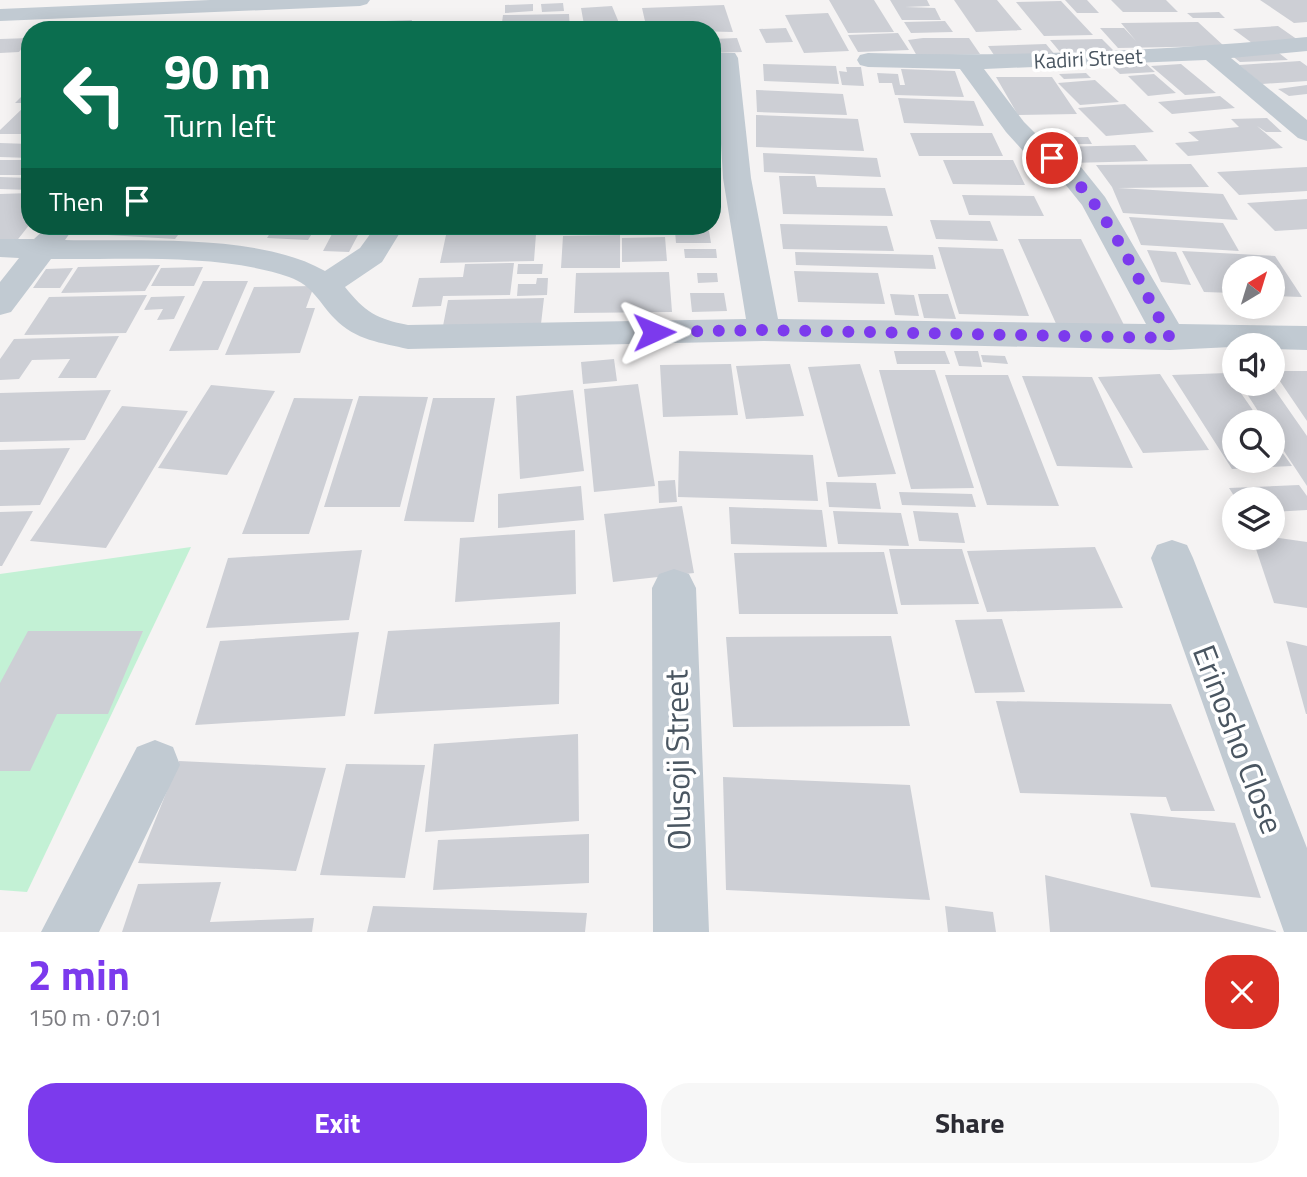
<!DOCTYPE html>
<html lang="en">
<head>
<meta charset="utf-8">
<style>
	:root { --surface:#fff; --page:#f7f7f7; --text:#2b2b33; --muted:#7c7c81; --accent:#7c3aed }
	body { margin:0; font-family:"Titillium Web",sans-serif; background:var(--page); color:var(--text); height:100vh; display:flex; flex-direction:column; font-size:26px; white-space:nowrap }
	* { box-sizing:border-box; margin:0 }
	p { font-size:23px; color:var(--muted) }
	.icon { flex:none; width:38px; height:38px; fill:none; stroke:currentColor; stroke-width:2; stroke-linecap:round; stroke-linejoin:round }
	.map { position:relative; height:932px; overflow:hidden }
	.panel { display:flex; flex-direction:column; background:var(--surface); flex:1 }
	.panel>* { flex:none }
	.guide { position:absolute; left:21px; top:21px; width:700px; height:214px; border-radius:28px; box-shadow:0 4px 18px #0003; background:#0b6e4f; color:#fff; overflow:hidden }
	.needle { width:46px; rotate:38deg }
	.fabs { position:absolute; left:1222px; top:256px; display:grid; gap:14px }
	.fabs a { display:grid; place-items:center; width:63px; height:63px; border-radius:50%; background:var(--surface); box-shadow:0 4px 18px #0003; font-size:35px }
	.pin { position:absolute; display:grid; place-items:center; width:60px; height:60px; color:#fff; margin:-30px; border:4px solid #fff; border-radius:50%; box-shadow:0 2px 7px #0007 }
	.me { position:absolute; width:77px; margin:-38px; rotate:89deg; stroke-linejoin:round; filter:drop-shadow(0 0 5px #0008) }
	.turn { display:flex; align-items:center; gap:24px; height:147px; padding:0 28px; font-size:32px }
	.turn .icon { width:91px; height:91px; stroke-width:2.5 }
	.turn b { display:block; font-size:49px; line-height:60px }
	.then { display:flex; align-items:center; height:66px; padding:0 28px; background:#0003; gap:14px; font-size:26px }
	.round { display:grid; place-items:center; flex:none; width:74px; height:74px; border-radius:28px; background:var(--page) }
	.headline { display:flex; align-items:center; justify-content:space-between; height:119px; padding:0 28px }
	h1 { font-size:42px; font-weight:700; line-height:52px; color:var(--accent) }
	.button { display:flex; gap:14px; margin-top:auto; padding:14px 28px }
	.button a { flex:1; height:80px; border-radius:28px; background:var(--accent); color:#fff; font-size:28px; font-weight:700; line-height:80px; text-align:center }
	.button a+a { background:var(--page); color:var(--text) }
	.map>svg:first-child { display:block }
	.green { fill:#c3f1d5 }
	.building { fill:#cdcfd5 }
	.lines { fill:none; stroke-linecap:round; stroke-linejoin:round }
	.minor { fill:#c1cad2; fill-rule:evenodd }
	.route { stroke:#7c3aed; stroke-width:12; stroke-dasharray:0 21.6 }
	.labels { text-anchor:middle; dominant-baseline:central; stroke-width:7; stroke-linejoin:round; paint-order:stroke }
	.far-street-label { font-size:21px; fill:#4a5661; stroke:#fff }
	.near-street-label { font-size:32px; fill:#4a5661; stroke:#fff }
</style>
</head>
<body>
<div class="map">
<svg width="1307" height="932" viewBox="0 0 1307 932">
	<rect width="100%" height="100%" fill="#f5f3f3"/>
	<path class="green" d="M191,547l-164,345 -27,-2v-316z"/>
	<path class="building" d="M829,0h45l20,32 -46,1z
		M890,0h37l3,6 -25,1 30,1 6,12h-39z
		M954,0h43l25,30 -46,2z
		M1065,0h22l12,13h-22z
		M1111,0h55l12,12h-55z
		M1260,0h47v22l-13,1z
		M1061,1l32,34 -49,1 -28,-34z
		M563,3l1,8 -22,1 -1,-8z
		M533,4v7l-28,2v-8z
		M724,5l9,27 -86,-2 -5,-22z
		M612,6l10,24h-37l-4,-22z
		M1219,12l6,6h-32l-6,-5z
		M828,13l21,38 -45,2 -19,-38z
		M569,14l1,16h-69l2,-15z
		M412,20l-3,10h-53l3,-8z
		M945,21l8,11 -42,1 -7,-11z
		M1198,22l26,24 -106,2 -18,-20h24l12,13 -15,-18z
		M335,24l-2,6h-46l2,-5z
		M276,26l-2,4h-48v-3z
		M1278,26l20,14 -46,3 -19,-14z
		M786,28l7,14 -27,1 -7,-14z
		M898,33l11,17 -51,2 -10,-17z
		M30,38l-11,14 -19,1v-14z
		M737,38l5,14 -30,1v-14z
		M923,38h46l11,16 -63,2 -9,-16z
		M1102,39l13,13 -54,1 -11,-13z
		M1046,44l10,12 -60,2 -8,-12z
		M1279,53l9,7 -48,2 -9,-7z
		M1141,59l14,13 -35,2 -13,-12z
		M1300,61l7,5v15l-45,3 -23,-19z
		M763,64l73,2 3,18 -75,-3z
		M1181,64l35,29 -31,2 -34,-29z
		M846,67h15l3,19 -22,-1 -3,-14 8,1z
		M901,69l54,2 9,26 -69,-2 -3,-12h-13l-2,-10 21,1 2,11h5z
		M1086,73l5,5 -27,1 -5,-5z
		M1154,74l22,19 -28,3 -20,-20z
		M996,77h56l25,37 -59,1z
		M1095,80l24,22 -39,3 -22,-22z
		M1307,85v9l-18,2 -11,-7z
		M30,88v15h-15z
		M756,90l87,4 4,21 -90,-3z
		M1220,96l15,12 -63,6 -14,-12z
		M898,98l76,3 10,25 -80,-3z
		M1125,104l29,28 -48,4 -28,-28z
		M25,106h5v14l-5,5h5v9h-30v-4z
		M756,115l102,4 6,32 -108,-4z
		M1267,118l15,14h-16l-9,-6 26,22 -95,8 -13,-13 24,-2 -11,-9 51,-5 -8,-8z
		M910,133h82l11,23h-84z
		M1072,137h16l4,7h-15z
		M0,143l30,1v14l-30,-1z
		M1135,145l13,16 -78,2 -11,-16z
		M763,153l114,5 4,19 -117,-5z
		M0,160h30v15h-30z
		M943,160h70l12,25 -72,-1z
		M1191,164l18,23 -91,1 105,6 15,26 -115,-7 -11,-26 -16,-22z
		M1307,167v24l-68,4 -22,-23z
		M779,176h36l2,11 68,1 8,28 -110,-2z
		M0,177l30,1v12l-30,-1z
		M30,193v31l-15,19h-15v-49z
		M962,195l72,1 10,20 -75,-1z
		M1307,199v30l-32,2 -28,-28z
		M1129,217l94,6 16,28 -98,-6z
		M930,220l60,1 8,20 -62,-2z
		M780,224l107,2 7,25 -111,-2z
		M98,226h87l-10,13 -84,-5z
		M278,226h61l-3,5 -58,-3z
		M272,230l41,2 -5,8 -41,-2z
		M675,231h34l2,12h-35z
		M332,234l26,1 -9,17 -26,-1z
		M536,234l-2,27 -94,2 6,-28z
		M620,235v33h-59l2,-32z
		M665,237l2,24 -45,1v-24z
		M1018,239h63l45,90 -68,-1z
		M938,247l65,2 26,67 -70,-2z
		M684,249h32l1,9h-32z
		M1147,250l29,2 15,33 -30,-3z
		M1182,251l93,5 27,41 -30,-1v-28h-38v25l-30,-1z
		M795,252l138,3 3,14 -140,-4z
		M514,263l-4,32 -67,1 -2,10 -29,1 7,-29 44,-1 2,-13z
		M518,264h25l-1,10h-25z
		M160,265l-15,26 -84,2 17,-26z
		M203,267l-9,19h-43l10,-18z
		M73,268l-13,20h-27l13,-19z
		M794,271l84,2 7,31 -87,-2z
		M669,272l3,40 -98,1 2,-40z
		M697,273h20l1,9 -20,1z
		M537,278h11l-1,17 -30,1 1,-12h18z
		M203,281h45l-30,69 -49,1z
		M314,286l-8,22h9l-15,45 -75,2 29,-68z
		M690,293h34l3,18 -35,1z
		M890,294l24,1 5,21 -24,-1z
		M918,294h30l8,25 -32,-1z
		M147,295l-21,38 -102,2 25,-38z
		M185,296l-11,23 -17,1 6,-11 -19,1 7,-13z
		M544,298l-3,26 -98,2 5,-26z
		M119,336l-23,42h-38l12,-19 -38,1 -13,19 -19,1v-21l14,-20z
		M894,351h51l5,13h-53z
		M954,351h24l4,16 -23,-1z
		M981,355l24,1 3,8 -25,-2z
		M614,359l3,22 -34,3 -2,-22z
		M731,364l7,51 -75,2 -3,-52z
		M790,364l14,52 -58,3 -10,-53z
		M860,364l36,110 -58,3 -30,-110z
		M879,370h56l39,118 -63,1z
		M1273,371h34v50z
		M1227,373l34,49h-27v38h38v-22l20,28 -60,3 -60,-94z
		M1160,374l49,76 -66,3 -45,-76z
		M945,375h63l51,131 -72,-1z
		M1022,376l70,1 41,91 -76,-2z
		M1240,383h30l37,53v50l-35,-53v-11h-7z
		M638,384l17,102 -61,6 -10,-103z
		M211,385l64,6 -48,84 -69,-7z
		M111,390l-26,50 -85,2v-49z
		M573,390l11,81 -64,8 -4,-83z
		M359,396l69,1 -28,110h-76z
		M294,398l59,1 -44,135h-67z
		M433,398h62l-21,124 -70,-1z
		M122,406l66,5 -82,137 -76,-7z
		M70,448l-30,57 -40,1v-56z
		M679,451l134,4 5,46 -140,-4z
		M675,480l2,22 -18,1 -1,-22z
		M826,482l50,1 5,26 -52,-2z
		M1299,485l8,11v14l-35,2v-13h-36l-7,-11z
		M581,486l3,34 -86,8v-34z
		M899,492l73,2 4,13 -74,-2z
		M682,506l12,67 -81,9 -9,-68z
		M729,507l93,3 5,37 -96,-3z
		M33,511l-31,55h-2v-54z
		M833,511l68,2 8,33 -71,-2z
		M913,511l45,2 7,30 -46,-2z
		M575,530l1,64 -121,8 5,-64z
		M1252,537h20l35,5v66l-33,-5z
		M1095,547l28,61 -136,4 -20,-61z
		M889,549h73l17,55 -78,1z
		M362,550l-13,70 -143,8 22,-70z
		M884,552l14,62h-159l-5,-61z
		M1002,619l23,73 -50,1 -20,-73z
		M560,622l-1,82 -185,10 14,-83z
		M28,631h115l-35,83h-51l-27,57h-30v-88z
		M359,632l-14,84 -150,9 25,-84z
		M891,636l19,90 -177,1 -7,-90z
		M1286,641l21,5v68h-1z
		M996,701l175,3 44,107h-44l-5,-14 -146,-4z
		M578,734l1,87 -154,11 9,-88z
		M179,761l147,7 -30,103 -158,-8z
		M346,764l79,1 -20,113 -85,-3z
		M723,777l187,8 20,115 -204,-10z
		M1130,813l105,10 26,75 -110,-11z
		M589,834v49l-156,7 5,-50z
		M1045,875l231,56v1h-226z
		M221,882l-11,40 104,-4 -2,14h-190l16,-48z
		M373,906l214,7 -2,19h-218z
		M945,906l48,6 3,20h-48z"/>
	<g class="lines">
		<path class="minor" d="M210,0h160l-3,4 -7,2 -360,15v-12z
			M1307,37v14l-76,7 76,62v21l-9,-3 -92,-78 -222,9 40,53 19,19 38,26 24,30 74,127 128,2v24l-35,-1v-4l-102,5 -406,-9 -356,8c-26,-6 -53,-9 -73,-30 -16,-16 -21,-33 -46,-42 -69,-24 -164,-17 -238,-18l-40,53 -11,3v-33l19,-24 -19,-1v-18h34l14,-13 17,1 5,6 -5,7c77,2 193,-7 260,31l35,-23 16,-22h28l-22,36 -37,25c20,25 32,32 63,38l338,-6 -23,-141 -7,-120 3,-5h16l3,5 13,120 27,141 368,5 -64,-119 -21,-26 -36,-26 -19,-21 -46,-63 -92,-2 -8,-2 -3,-5 3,-5 8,-2c147,4 293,-2 439,-16z
			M1172,540l15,5 6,13 114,290v84h-23l-133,-374 6,-13z
			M674,569l15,5 7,14 13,344h-56l-1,-344 7,-14z
			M155,740l18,7 7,18 -81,167h-58l96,-185z"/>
	</g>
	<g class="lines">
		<path class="route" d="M654,332l110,-2 406,8c-35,-62 -63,-135 -118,-180"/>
	</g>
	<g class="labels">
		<g class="far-street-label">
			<text transform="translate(1088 58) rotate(-3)">Kadiri Street</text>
		</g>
		<g class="near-street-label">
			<text transform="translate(1239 739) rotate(69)">Erinosho Close</text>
			<text transform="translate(677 760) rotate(-91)">Olusoji Street</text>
		</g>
	</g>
</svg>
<div class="fabs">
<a><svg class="needle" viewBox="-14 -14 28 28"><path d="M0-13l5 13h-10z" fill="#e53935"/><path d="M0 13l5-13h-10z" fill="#7c7c81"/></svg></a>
<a><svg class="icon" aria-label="sound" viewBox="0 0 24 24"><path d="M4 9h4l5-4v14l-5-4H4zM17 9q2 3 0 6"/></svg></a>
<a><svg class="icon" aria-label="search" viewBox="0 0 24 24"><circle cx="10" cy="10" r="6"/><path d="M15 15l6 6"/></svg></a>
<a><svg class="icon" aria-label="layers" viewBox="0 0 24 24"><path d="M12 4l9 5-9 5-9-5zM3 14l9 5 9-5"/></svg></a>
</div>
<div class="pin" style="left:1052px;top:158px;background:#d93025"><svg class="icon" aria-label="arrive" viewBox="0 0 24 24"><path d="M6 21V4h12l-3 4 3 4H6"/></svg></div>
<svg class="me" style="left:654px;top:332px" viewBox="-20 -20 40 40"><path d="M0-17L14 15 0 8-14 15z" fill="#7c3aed" stroke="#fff" stroke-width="4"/></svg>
<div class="guide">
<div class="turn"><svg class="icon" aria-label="left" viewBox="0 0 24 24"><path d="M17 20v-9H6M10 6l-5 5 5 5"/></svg><div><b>90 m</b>Turn left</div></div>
<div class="then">Then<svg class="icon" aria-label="arrive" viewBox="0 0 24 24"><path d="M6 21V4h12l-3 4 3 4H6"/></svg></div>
</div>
</div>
<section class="panel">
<div class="headline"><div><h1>2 min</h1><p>150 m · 07:01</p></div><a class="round" style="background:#d93025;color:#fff"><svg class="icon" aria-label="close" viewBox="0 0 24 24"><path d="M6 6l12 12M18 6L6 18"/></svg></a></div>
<div class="button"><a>Exit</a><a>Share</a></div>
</section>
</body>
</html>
